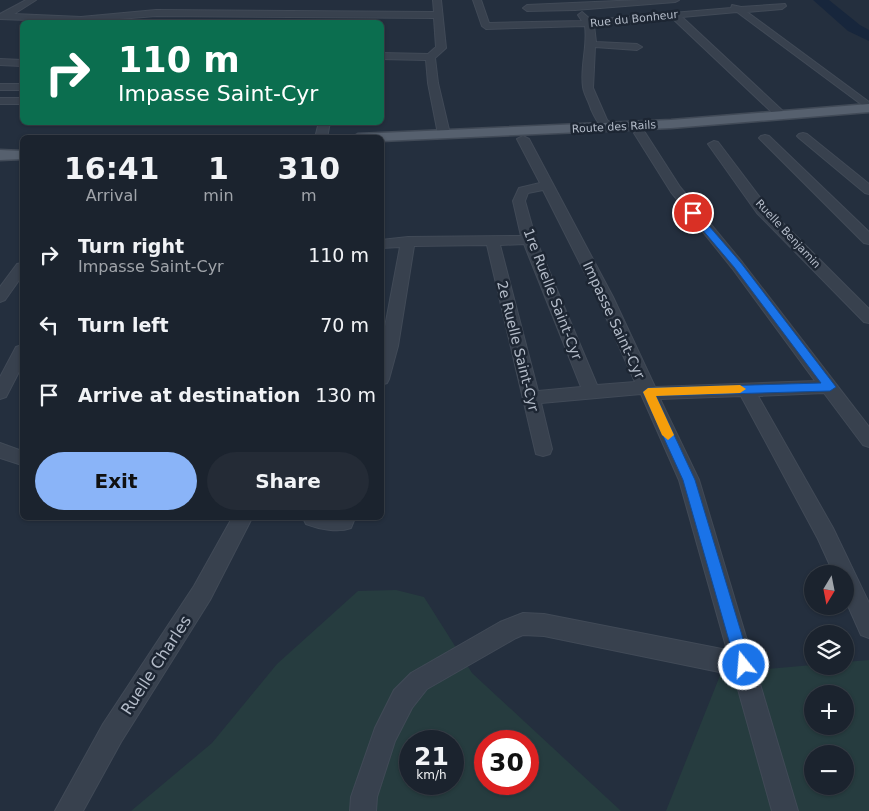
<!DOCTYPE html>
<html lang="en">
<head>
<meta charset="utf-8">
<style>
	:root { --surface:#1b232e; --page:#242b36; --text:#f1f3f6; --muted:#a0a4aa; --line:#39404a; --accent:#8ab4f8 }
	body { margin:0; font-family:"DejaVu Sans",sans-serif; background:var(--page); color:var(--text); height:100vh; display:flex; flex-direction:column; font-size:19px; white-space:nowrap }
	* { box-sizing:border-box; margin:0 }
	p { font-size:16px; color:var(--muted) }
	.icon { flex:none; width:28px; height:28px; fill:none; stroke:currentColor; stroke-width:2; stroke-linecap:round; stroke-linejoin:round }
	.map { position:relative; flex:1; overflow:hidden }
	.sheet { position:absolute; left:20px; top:135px; width:364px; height:385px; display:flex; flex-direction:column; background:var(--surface); border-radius:8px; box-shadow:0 1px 4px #0004,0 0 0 1px var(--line) }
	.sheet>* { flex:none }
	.guide { position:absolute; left:20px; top:20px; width:364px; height:105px; border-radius:8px; box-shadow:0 1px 4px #0004,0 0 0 1px var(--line); background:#0b6e4f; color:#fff; overflow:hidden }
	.needle { width:32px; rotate:190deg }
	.controls { position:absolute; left:804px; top:565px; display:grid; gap:10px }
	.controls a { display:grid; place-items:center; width:50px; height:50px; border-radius:50%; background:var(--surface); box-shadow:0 1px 4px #0004,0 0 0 1px var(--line); font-size:25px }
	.speed { position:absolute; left:399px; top:730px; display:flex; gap:10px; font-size:25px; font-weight:700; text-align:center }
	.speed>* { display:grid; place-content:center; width:65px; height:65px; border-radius:50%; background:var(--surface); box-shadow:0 1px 4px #0004,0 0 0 1px var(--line); line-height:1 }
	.speed small { font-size:12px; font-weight:400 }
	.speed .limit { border:8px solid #d22; background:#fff; color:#111 }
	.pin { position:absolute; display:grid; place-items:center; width:42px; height:42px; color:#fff; margin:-21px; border:2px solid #fff; border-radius:50%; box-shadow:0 1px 5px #0007 }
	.me { position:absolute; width:55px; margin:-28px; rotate:343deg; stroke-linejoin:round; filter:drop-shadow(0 0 4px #0008) }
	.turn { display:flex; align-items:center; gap:18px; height:105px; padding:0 15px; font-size:22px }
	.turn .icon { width:65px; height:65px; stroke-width:2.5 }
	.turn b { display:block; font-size:35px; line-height:42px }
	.eta { display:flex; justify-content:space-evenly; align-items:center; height:85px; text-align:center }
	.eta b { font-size:30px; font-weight:800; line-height:35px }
	.action { display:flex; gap:10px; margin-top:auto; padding:10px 15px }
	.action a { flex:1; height:58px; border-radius:30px; background:var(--accent); color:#111; font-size:20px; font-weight:800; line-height:58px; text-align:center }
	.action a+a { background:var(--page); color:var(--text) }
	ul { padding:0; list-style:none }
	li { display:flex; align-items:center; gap:15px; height:70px; padding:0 15px }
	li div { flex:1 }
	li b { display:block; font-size:19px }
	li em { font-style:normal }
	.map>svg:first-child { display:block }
	.green { fill:#263c3f; fill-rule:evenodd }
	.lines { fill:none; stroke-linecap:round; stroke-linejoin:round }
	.river { fill:#17263c; fill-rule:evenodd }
	.minor-casing { stroke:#414a57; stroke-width:2 }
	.major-casing { stroke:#414a57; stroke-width:3 }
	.minor { fill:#38414e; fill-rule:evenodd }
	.major { fill:#56606e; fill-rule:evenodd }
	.route { fill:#1a73e8; stroke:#114b97 }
	.slow { fill:#f59e0b }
	.labels { text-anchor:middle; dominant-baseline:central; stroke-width:5; stroke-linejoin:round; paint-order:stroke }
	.far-street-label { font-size:11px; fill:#b4bcc9; stroke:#1d2633 }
	.street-label { font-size:14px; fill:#b4bcc9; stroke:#1d2633 }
	.near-street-label { font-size:16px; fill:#b4bcc9; stroke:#1d2633 }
</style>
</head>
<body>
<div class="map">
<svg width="869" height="811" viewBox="0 0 869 811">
	<rect width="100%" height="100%" fill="#242f3e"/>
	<path class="green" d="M396,590l28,7 48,76 149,138h-490l81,-68 65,-79 81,-73zM410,741h42v43h-42zM485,741h43v43h-43z
		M869,660v151h-203l55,-138 91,-8 33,1v-4zM812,694h33v32h-33zM812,754h33v32h-33z"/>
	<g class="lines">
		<path class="river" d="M813,0h16l31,25 9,5v11l-21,-10z"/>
		<g class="minor-casing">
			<path id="minor" d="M26,0h10l-22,14 67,3 75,-7 278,2 -1,-12h8l5,48 -11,10 3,25 12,51 -6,3 -6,-3 -10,-51 -2,-23 -45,-1v-6l47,1 8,-7 -2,-29 -278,-2 -74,6 -82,-3v-5z
				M473,0h8l8,23 93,-2 -4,-6 4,-3 9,8 140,-12 1,-3 9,2 44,-3 1,2 -4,3 -35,3 122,90v8l-132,-98 -55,5 104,97 1,2 -1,2h-8l-106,-100 -78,7 2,17 41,2 5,3 -5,3 -42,-3 -2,41 14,32 10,7 -6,3c-12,-3 -15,-10 -20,-21 -2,-7 -7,-15 -8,-22 -3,-21 5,-41 2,-61l-99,3 -4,-3z
				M640,0h39l-4,2 -100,8 -48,1 -4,-3 4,-3z
				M0,59l22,1v6l-22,-1z
				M0,84h22v6h-22z
				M0,98h22v6h-22z
				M319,122h11l-3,16h-12z
				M640,130l4,1 36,56 62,75 127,165v20l-6,-2 -39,-52 -66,3 75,132 36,75v35l-8,-3 -16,-36v-25h-11l-16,-35 -77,-143 -81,3 39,81 99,331h-26l-38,-136 -190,-39 -21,-1 -7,3 -89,51 -15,19 -17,33 -18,56 -1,14h-26l1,-14 24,-69 19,-38 17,-17 89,-51 23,-9 21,1 183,36 -48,-170 -38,-86 -100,9 11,46 -2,5 -7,2 -7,-2 -49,-209 -73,1 -16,100 -9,33 -2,4 -6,2v-37l19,-101 -19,1v-8l27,-3 113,-1 -8,-35 6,-13 21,-5 -23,-44 6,-3 6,3 84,158 42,90 160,-6 -83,-113 -61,-76 -37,-59zM543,190l54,107 38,85 -38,3 -61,-145 -11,-39 3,-8zM524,244l57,143 -43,4 -38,-146z
				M803,133l4,1 62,50v10l-4,-1 -66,-55 -2,-2 2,-2z
				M765,135l4,1 100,96v12l-5,-1 -105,-105 2,-2z
				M714,141l4,1 49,65 102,102v14l-5,-1 -107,-109 -49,-69z
				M22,263v13l-17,24 -5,2v-15l17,-23z
				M22,345v21l-16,31 -6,2v-22l16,-30z
				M0,443l22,8v14l-22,-7z
				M232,518h20l-42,82 -89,142 -38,69h-28l48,-87 91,-138z
				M303,518h52l-4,10c-13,5 -32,1 -45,-4z"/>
		</g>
		<g class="major-casing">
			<path id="major" d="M869,104v8l-198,16 -290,13v-3h-30l7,-4 313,-14z
				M0,150l22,1v8l-22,1z"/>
		</g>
		<use href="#minor" class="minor"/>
		<use href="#major" class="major"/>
	</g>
	<path class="route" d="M690,211h6l45,52 95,124 -6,4 -174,5 39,84 56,185 -2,5 -5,3 -6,-3 -2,-5 -53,-185 -40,-88 5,-4 173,-5 -87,-116 -44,-52z"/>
	<path class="slow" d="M740,385l6,4 -6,4 -84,3 18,39 -6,5 -6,-5 -19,-43 5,-4z"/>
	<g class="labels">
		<g class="far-street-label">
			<text transform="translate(634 19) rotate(-6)">Rue du Bonheur</text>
			<text transform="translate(614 127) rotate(-3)">Route des Rails</text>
			<text transform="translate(788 234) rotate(47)">Ruelle Benjamin</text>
		</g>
		<g class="street-label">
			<text transform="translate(553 294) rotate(69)">1re Ruelle Saint-Cyr</text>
			<text transform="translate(614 320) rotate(65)">Impasse Saint-Cyr</text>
			<text transform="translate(518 346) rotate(76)">2e Ruelle Saint-Cyr</text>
		</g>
		<g class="near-street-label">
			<text transform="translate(156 665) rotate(-57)">Ruelle Charles</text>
		</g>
	</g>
</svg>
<div class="controls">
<a><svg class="needle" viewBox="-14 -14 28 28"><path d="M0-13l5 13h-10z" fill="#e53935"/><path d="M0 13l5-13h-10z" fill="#a0a4aa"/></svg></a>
<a><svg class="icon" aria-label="layers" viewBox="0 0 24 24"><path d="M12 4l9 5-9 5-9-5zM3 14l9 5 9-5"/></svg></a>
<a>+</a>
<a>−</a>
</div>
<div class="speed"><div>21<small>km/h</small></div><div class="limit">30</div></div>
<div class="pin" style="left:693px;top:213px;background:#d93025"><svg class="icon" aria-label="arrive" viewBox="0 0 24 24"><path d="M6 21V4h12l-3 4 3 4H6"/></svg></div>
<svg class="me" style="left:744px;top:665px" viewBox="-20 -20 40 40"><circle r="17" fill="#1a73e8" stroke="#fff" stroke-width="3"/><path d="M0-11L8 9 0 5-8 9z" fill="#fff"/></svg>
<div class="guide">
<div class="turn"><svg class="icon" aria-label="right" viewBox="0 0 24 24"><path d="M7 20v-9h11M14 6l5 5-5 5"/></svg><div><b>110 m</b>Impasse Saint-Cyr</div></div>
</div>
<section class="sheet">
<div class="eta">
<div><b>16:41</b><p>Arrival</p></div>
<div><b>1</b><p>min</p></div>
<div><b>310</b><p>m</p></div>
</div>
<ul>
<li><svg class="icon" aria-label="right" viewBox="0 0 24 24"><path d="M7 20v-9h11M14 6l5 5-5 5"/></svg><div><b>Turn right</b><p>Impasse Saint-Cyr</p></div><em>110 m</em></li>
<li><svg class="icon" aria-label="left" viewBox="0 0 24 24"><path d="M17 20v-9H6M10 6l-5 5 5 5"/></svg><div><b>Turn left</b></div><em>70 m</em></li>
<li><svg class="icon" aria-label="arrive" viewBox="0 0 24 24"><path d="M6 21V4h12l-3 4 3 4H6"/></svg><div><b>Arrive at destination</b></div><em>130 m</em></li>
</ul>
<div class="action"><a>Exit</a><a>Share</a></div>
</section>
</div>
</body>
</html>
